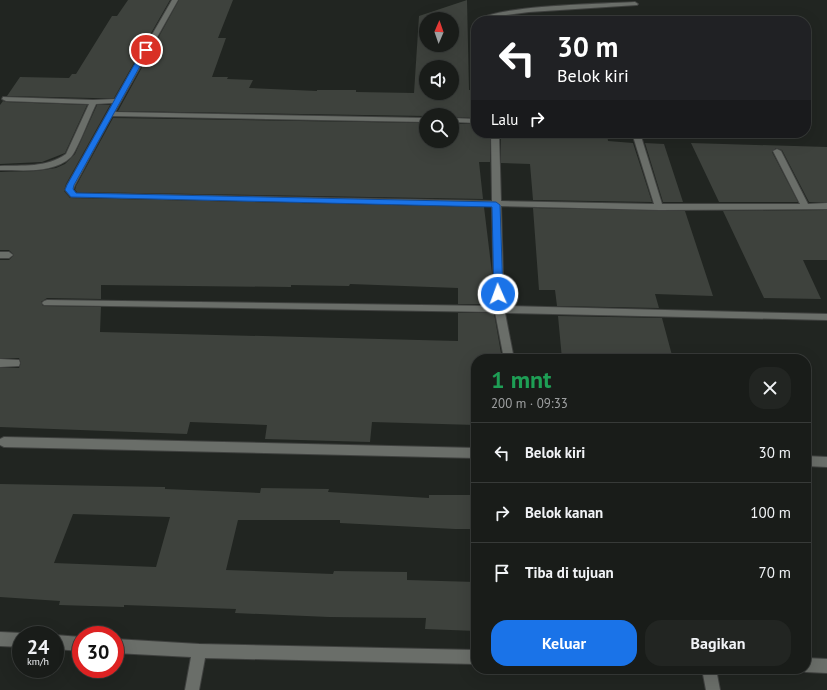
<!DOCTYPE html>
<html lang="id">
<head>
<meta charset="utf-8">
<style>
	:root { --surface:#191c19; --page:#222522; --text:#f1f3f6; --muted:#9fa1a2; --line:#373a38; --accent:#1a73e8 }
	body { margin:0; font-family:"PT Sans",sans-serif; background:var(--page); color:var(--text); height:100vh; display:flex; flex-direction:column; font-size:15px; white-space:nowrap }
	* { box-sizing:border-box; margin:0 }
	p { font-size:13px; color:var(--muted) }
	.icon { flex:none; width:22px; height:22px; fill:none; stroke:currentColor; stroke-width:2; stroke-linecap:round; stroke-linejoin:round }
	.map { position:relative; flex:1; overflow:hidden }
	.details { position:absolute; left:471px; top:354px; width:340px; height:320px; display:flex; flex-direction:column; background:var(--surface); border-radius:16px; box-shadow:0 4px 16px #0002,0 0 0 1px var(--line) }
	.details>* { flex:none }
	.guide { position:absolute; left:471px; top:16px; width:340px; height:122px; border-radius:16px; box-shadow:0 4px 16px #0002,0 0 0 1px var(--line); background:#202124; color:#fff; overflow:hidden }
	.needle { width:26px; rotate:2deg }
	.controls { position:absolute; left:419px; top:12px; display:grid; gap:8px }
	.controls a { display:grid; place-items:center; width:40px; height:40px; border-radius:50%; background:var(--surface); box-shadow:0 4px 16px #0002,0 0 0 1px var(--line); font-size:20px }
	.speed { position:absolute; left:12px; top:626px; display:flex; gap:8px; font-size:20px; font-weight:700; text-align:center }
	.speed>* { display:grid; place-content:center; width:52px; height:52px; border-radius:50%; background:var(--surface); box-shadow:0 4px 16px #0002,0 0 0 1px var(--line); line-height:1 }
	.speed small { font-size:10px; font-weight:400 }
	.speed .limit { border:6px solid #d22; background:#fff; color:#111 }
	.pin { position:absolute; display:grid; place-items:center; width:34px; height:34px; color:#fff; margin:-17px; border:2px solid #fff; border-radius:50%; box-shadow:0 1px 4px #0007 }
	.me { position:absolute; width:44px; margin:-22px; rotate:358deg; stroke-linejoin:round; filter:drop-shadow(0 0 3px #0008) }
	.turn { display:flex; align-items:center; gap:14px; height:84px; padding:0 20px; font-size:18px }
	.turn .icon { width:52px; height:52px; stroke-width:2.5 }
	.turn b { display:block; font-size:28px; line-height:34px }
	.then { display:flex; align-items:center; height:38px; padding:0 20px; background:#0003; gap:8px; font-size:15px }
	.round { display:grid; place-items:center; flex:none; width:42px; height:42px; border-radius:16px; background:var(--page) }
	.headline { display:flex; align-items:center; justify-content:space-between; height:68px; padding:0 20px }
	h1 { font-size:24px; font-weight:700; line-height:30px; color:#1e9e55 }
	.primary-button { display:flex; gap:8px; margin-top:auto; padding:8px 20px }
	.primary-button a { flex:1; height:46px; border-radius:16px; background:var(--accent); color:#fff; font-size:16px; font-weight:700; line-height:46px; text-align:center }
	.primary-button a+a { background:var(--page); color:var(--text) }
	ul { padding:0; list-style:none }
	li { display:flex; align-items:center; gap:12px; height:60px; padding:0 20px; border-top:1px solid var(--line) }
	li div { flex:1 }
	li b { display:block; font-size:15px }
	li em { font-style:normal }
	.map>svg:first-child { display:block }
	.building { fill:#3e423d; fill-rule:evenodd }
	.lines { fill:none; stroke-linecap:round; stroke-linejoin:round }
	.minor-casing { stroke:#3f413f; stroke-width:2 }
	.minor { fill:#6a6e69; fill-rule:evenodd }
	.route { fill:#1a73e8; stroke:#114b97 }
</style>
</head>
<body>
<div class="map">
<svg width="827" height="690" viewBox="0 0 827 690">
	<rect width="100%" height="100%" fill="#212521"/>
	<path class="building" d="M128,0h42l-56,98h-21l-86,-2 13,-19 49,1 3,-4h4l36,-58h5z
		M179,0h54l-15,38h8l-14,39h16l-1,2 26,1 -4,8 68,3v-1h39v2l58,1 5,-77 48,-16 2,90h7v28l-24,-1v-2h-26v1l-308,-5zM426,19h26v26h-26zM426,67h26v26h-26z
		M3,101l3,1 81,3 -22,48 -23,9 -42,2v-59z
		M97,105h13l-44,79 -2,7 6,7 414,9 8,66v31h-34v-16l-108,-4 -1,2 -58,-1v2l-190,-2v14l-54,-1 -6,4 2,4 58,1 -1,25 358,9v-28h36l8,46h-26v66l-104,-3 -2,20 -105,-3 2,-14 -77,-3 -3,12 -187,-7v-59h19l2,-5 -2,-5h-19v-98h9l5,-5 -5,-5h-9v-78l37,-1 19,-3 9,-4 10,-10z
		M113,118l313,5v18h26v-17h24v10h14v28h-11l4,37 -406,-7 -2,-2 1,-4z
		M527,133h80l1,8 25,2 19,59 -119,-2 -3,-36 -29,-1v-28l26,1z
		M645,143l19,1 19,58h-20z
		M691,143l136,4v55h-18l-27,-52 -6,-2 -4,4 26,50h-79z
		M533,208l152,3 28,85 -58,-2 4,14 -102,-2 -2,-16h-16z
		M827,210v50h-24l18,39 -57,-1 -41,-87z
		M558,316l104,2 11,41h-111z
		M0,484l165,3v2l95,4 1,-5 68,1 -1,3 101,6v-3h47v34h-21l-115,-6v-3h-102l-12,50 107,4 1,-3 73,1v8l69,2v49l-51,-2 1,-11 -97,-1 -94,-4 1,-4 -112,-4v2l-65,-2 1,-4 -60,-4zM73,514l97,3 -14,50 -102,-4z"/>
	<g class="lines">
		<g class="minor-casing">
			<path id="minor" d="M172,0h6l-63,112 311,6v4l-314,-6 -37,69 -2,5 3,3 416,8 -1,-68h8l2,68 153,3 -22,-71h8l22,71h138l-27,-53 4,-2 4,2 27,53 19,-1v6l-168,1 -158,-4 3,100 323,8v6l-322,-7 9,46h-10l-9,-47 -451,-7 -2,-2 2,-2 3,-1 447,6 -2,-100 -421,-9 -6,-7 2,-5 46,-82 -17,1c-5,10 -19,47 -25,53 -18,17 -49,13 -71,13v-4c23,-1 46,2 66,-12l23,-50 -83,-3 -4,-2 1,-2 90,3 22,-1z
				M635,2l3,2 -1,1 -108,7 -23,3 -22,6h-8c20,-16 129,-17 159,-19z
				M452,118l24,1v4l-24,-1z
				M0,252h9l4,3 -4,3h-9z
				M0,359l19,1 1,3 -1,3 -19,1z
				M4,437l472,11v10l-472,-11 -4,-2v-6z
				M806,456l21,1v10l-21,-1z
				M0,632l21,1 4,2h-4v12l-21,-1z
				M55,635l26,2v14l-26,-2z
				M115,639l84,5 277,6v14l-271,-6 -6,32h-14l6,-33 -76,-4z
				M806,658l21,1v14l-21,-1 -5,-2 5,-1z
				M702,669h14l4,21h-14z"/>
		</g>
		<use href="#minor" class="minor"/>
	</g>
	<path class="route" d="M143,49l6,1 -75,135 -1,4 3,4 420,9 4,3 3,89 -2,2h-6l-1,-2 -2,-87 -421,-10 -6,-7 2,-5z"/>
</svg>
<div class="controls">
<a><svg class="needle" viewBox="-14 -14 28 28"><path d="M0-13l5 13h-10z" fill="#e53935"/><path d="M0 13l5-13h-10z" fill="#9fa1a2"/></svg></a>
<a><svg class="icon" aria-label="sound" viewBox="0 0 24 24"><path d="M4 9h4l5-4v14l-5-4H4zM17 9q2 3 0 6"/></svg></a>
<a><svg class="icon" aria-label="search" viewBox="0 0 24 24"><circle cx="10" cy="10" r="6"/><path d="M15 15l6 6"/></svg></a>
</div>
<div class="speed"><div>24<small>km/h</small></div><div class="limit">30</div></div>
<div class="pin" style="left:146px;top:50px;background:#d93025"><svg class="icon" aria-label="arrive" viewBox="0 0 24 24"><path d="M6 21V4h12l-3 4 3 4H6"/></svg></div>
<svg class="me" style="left:498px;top:294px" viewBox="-20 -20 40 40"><circle r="17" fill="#1a73e8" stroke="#fff" stroke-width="3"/><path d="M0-11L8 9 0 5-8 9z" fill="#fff"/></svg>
<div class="guide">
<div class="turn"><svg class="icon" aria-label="left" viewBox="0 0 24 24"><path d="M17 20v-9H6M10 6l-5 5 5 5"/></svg><div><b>30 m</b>Belok kiri</div></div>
<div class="then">Lalu<svg class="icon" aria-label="right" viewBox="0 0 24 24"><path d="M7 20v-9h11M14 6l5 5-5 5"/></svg></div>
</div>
<section class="details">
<div class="headline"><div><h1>1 mnt</h1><p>200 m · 09:33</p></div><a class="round"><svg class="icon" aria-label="close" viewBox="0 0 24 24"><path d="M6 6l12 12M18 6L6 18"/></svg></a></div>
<ul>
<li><svg class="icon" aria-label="left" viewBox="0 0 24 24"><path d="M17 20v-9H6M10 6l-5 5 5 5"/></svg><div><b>Belok kiri</b></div><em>30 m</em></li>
<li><svg class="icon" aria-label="right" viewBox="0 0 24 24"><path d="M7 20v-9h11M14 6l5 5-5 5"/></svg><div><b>Belok kanan</b></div><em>100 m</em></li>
<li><svg class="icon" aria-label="arrive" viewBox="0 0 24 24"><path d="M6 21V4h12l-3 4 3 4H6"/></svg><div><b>Tiba di tujuan</b></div><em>70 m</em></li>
</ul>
<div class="primary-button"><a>Keluar</a><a>Bagikan</a></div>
</section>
</div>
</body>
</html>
